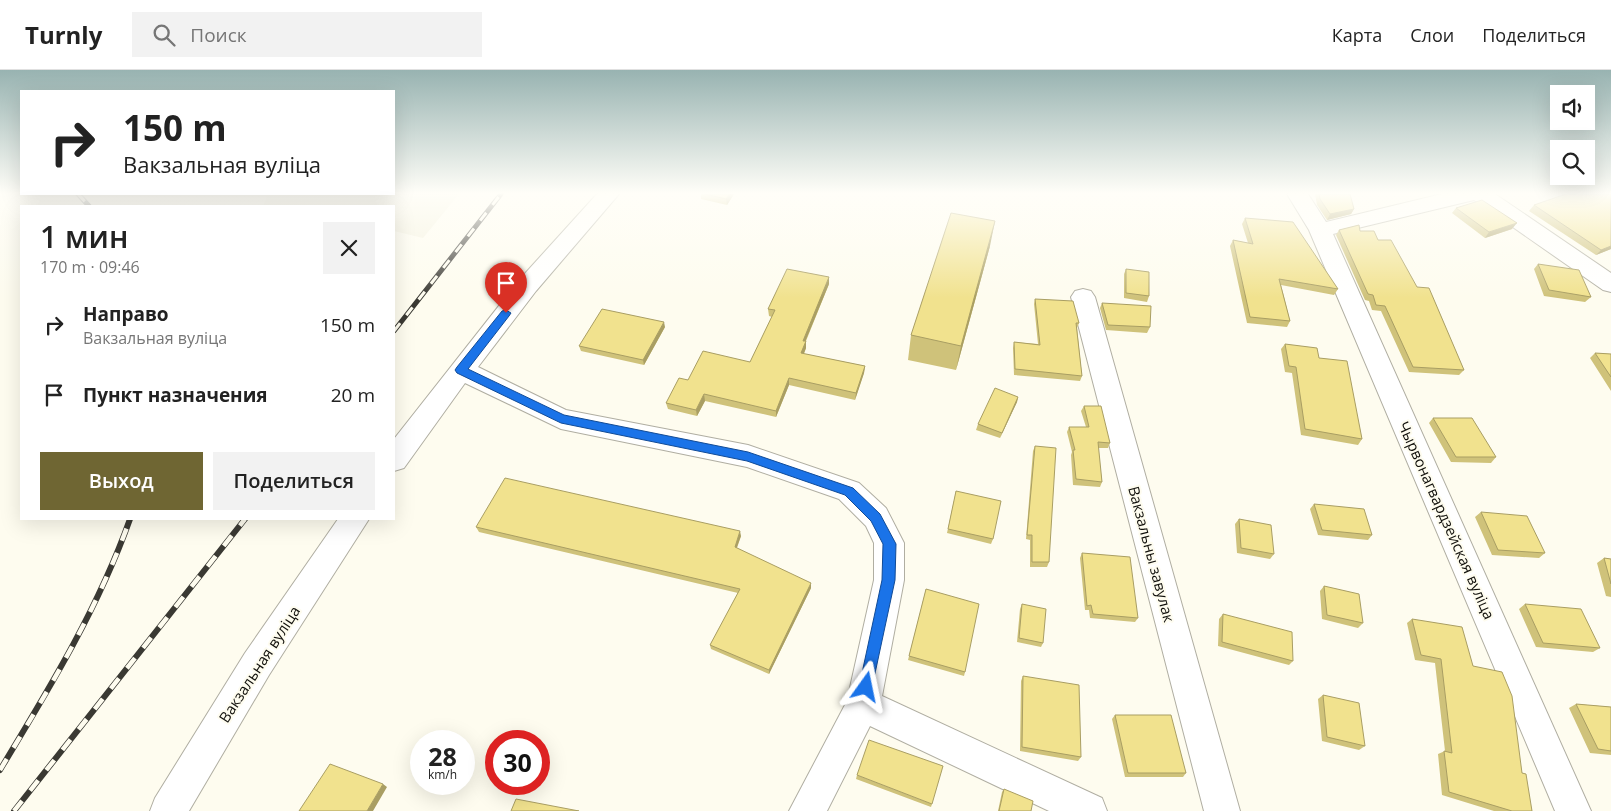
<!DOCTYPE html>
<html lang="ru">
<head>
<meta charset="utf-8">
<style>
	:root { --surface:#fff; --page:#f2f2f2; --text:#222; --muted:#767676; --line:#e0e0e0; --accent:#6f6633 }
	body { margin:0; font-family:"Open Sans",sans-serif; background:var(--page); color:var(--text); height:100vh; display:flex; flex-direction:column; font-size:19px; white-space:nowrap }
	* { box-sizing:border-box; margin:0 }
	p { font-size:16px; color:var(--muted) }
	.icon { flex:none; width:28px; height:28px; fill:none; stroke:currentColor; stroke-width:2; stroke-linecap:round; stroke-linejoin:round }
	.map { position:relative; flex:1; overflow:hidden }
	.sheet { position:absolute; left:20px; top:135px; width:375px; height:315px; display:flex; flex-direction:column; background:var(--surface); border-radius:0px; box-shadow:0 5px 20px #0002 }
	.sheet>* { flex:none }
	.top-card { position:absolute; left:20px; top:20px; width:375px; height:105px; border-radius:0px; box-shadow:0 5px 20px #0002; background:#fff; color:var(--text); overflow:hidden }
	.tools { position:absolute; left:1550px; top:15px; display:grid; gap:10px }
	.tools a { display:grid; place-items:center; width:45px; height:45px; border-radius:0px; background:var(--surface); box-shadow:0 5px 20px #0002; font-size:25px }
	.speed { position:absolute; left:410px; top:660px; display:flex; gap:10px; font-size:25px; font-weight:700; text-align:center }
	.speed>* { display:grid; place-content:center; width:65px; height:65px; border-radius:50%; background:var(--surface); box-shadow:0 5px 20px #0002; line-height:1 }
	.speed small { font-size:12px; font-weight:400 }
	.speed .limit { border:8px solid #d22; background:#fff; color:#111 }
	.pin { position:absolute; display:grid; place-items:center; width:42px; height:42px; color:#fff; margin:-51px -21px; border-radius:50% 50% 50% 0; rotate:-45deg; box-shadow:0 0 5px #0007 }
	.pin .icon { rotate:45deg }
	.me { position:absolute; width:55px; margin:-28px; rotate:12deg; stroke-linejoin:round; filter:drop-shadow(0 0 4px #0008) }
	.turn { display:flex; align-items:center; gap:18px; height:105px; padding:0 20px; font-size:22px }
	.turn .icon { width:65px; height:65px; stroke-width:2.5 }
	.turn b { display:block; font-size:35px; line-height:42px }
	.round { display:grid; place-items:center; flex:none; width:52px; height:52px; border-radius:0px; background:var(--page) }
	.overview { display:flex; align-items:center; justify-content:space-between; height:85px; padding:0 20px }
	h1 { font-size:30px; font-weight:600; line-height:38px }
	.primary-button { display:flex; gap:10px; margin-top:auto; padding:10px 20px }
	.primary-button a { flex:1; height:58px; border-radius:0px; background:var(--accent); color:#fff; font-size:20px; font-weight:600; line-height:58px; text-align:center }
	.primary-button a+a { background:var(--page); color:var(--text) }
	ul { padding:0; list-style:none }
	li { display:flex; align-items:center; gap:15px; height:70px; padding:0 20px }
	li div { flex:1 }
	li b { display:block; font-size:19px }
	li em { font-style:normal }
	header { display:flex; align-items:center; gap:30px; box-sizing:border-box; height:70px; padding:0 25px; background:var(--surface); border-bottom:1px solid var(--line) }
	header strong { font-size:24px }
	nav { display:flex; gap:28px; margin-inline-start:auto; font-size:18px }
	.search { width:350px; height:45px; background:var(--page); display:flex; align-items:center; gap:12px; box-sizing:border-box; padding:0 18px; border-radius:0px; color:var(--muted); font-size:19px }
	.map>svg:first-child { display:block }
	.built { fill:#f3f0dd }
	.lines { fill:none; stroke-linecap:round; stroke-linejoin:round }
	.street-casing { stroke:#b0aea2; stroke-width:2 }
	.street { fill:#fff; fill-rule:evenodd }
	.rail-far1-casing { stroke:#3a3933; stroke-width:5 }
	.rail-casing { stroke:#3a3933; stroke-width:6 }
	.rail-far1 { stroke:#fefcef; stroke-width:3; stroke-dasharray:10; stroke-linecap:butt }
	.rail { stroke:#fefcef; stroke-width:4.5; stroke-dasharray:13; stroke-linecap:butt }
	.wall { fill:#cfc27a }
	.shaded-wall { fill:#a99e63 }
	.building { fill:#f1e28e; stroke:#a99e63 }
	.route { fill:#1a73e8; stroke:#114b97 }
	.labels { text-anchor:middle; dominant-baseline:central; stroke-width:4; stroke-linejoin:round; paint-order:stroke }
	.street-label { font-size:15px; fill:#100f0b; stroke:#fefcef }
</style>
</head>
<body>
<header>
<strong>Turnly</strong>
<div class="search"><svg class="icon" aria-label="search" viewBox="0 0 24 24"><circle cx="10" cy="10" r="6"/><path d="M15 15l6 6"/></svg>Поиск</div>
<nav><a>Карта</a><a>Слои</a><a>Поделиться</a></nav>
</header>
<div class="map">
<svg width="1611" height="741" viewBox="0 0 1611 741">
	<rect width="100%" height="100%" fill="#fefcef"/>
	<path class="built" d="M268,124h191l-36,44 -29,-7v-25h-131z"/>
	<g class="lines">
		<g class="street-casing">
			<path id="street" d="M597,124h22l-83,97 -58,76 88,43 182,35 111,38 27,25 18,35v37l-22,116 220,102 5,13h-58l-179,-85 -43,85h-38l58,-110 27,-121v-37l-8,-17 -27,-27 -92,-32 -186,-38 -96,-46 -61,85 -10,3v-32l126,-160z
				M1287,124h21l18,28 116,-28h53l116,79v19l-8,-2 -129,-90 -141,34 258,577h-36l-246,-581z
				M1083,219l8,2 4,6 145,514h-36l-133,-514 4,-6z
				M338,449h31l-100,156 -80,136h-39l5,-13 90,-145z"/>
		</g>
		<use href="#street" class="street"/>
		<g class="rail-far1-casing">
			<path id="rail-far1" d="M78,124l11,12
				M394,261l107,-137"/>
		</g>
		<g class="rail-casing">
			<path id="rail" d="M0,700c49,-81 98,-161 130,-251
				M14,741l231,-292"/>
		</g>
		<use href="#rail-far1" class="rail-far1"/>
		<use href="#rail" class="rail"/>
	</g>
	<path class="wall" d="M701,124h33l-7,11 -26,-6z
		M1315,124h35l4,15 -3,5 -24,6 -10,-15z
		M1611,124v55l-15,6 -67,-44 5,-6z
		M1456,138l56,21 -27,9 -33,-25z
		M1245,148l93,71 -4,6 -53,-10 9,36 -3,6 -40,-4 -17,-77 3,-6 15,3 -6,-19z
		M1339,160l21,1 18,9 86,130 -5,5 -50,-3 -28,-61 -9,-1 -3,-9 -4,-1 -29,-65z
		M990,176l-34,124 -48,-10 3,-25z
		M1538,194l53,33 -6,5 -41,-6 -10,-27z
		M1126,199l23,27 -2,6 -23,-4v-24z
		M829,214l-23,57v7l-2,6 61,12 -1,7 -9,27 -66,-15 -13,32 -71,-16 -8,15 -29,-7 -2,-6 22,-23 62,-18 22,-45 -3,-1 -1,-7z
		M1035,229l44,24 -2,5 5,48 -2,5 -66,-6 -1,-27 1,-6 24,2 -4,-40z
		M1102,233l48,24 -3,6 -41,-3 -6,-22z
		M665,257l-21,38 -63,-14 -2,-5z
		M1285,274l34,14 43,81 -4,6 -57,-10 -9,-62 -7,-1 -4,-23z
		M1595,283l16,1v37l-21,-33z
		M1018,327l-1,5 -17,36 -24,-8 2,-6z
		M1084,336l26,37 -2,5h-10l4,34 -2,5 -27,-2 -2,-30 1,-3 -5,-20 2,-5h17l-5,-16z
		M1433,348l63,39 -5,6 -40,-1 -22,-39z
		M1035,376l14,116 -2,5h-17v-27l-4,-1 7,-88z
		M956,421l37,48 -2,5 -44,-11z
		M1314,434l58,31 -4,5 -50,-5 -8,-26z
		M1481,442l64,41 -6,5 -47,-3 -17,-38z
		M1239,449l35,35 -4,5 -33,-6 -2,-29z
		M476,457l265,9 -4,12 74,40 -42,86 -58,-25 -1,-4 28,-52 -259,-61z
		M1082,483l56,65 -3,4 -45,-4 -1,-8h-4l-5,-52z
		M1604,488l7,1v38l-5,-1 -9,-33z
		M1324,516l39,37 -5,5 -36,-9 -2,-28z
		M926,519l39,83 -1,4 -56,-16z
		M1022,534l21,39 -2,4 -24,-5 3,-33z
		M1525,534l75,44 -7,4 -57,-5 -17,-38z
		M1223,544l70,47 -4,4 -71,-19 1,-27z
		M1412,549l61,47 49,107 10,38h-38l-52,-16 -4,-41 7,-3 -10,-88 -20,-3 -8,-37z
		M1023,606l58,81 -3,4 -58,-10 1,-70z
		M1323,625l42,51 -6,4 -37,-9 -4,-42z
		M1576,634l35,3v48l-21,-2 -21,-45z
		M1115,645l71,58 -3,4h-58l-13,-58z
		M857,705l75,29 -1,3 -75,-28z
		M1004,719l27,22h-33l4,-19z"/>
	<path class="shaded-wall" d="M730,124h4l-7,11 -1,-6z
		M1354,139l-3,5 -24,6 3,-6z
		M995,151l-5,25 -34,124 5,-24z
		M1517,153l-5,6 -27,9 4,-6z
		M1611,176v3l-15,6 5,-5z
		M829,207v7l-24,58 1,-1v7l-5,12v-7l2,-12z
		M664,252l1,5 -21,38 -1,-5z
		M865,296l-1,7 -9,27 1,-7z
		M789,308v7l-13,32v-6z
		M704,324l1,7 -8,15 -1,-6z
		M1018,327l-1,5 -17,36 2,-5z
		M740,461l1,5 -6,16v-5z
		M811,513v5l-42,86v-4z
		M383,714l4,3 -14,24h-6z"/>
	<path class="building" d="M705,124h25l-4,5z
		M1319,124h31l4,15 -24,5 -10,-15z
		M1566,124h45v52l-10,4 -67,-45z
		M1482,130l35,23 -28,9 -33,-24z
		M951,143l44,8 -34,125 -50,-11z
		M1245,148l48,4 45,67 -59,-10 11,42 -40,-4 -17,-77 20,4z
		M1359,155l1,6h14l4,9h13l26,47 12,1 35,82 -51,-3 -28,-61 -9,-1 -3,-10 -5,-1 -29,-64z
		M1538,194l41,6 12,27 -42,-7z
		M787,199l42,8 -26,64h3l-5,12 64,13 -9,27 -67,-15 -13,33 -72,-17 -8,16 -30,-7 13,-25 9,2 15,-29 47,11 25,-52 -7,-1z
		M1126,199l23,3v24l-23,-3z
		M1035,229l38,2 6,22h-3l6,53 -67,-7 -1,-27 26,3z
		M1102,233l49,3 -1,21 -42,-2z
		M602,239l62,13 -21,38 -64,-14z
		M1285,274l32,4 2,10 28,3 15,78 -57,-10 -9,-62 -7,-1z
		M1595,283l16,1v23z
		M995,318l23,9 -16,36 -24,-9z
		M1084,336h17l9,37 -12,-1 4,40 -26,-3 -3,-29h2l-6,-23h20z
		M1433,348h39l24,39h-40z
		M1035,376l21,2 -7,114h-17v-27h-5z
		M505,408l235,53 -5,16 76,36 -42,87 -59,-25 30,-56 -264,-62z
		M956,421l45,10 -8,38 -45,-10z
		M1314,434l50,5 8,26 -50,-5z
		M1481,442l46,4 18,37 -47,-3z
		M1239,449l32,6 3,29 -33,-6z
		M1082,483l48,4 8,61 -45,-4 -2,-9 -4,1z
		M1604,488l7,1v25z
		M1324,516l35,8 4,29 -36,-8z
		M926,519l53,15 -14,68 -56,-16z
		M1022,534l24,5 -3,34 -24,-5z
		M1525,534l56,5 19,39 -57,-5z
		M1223,544l69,18 1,29 -71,-19z
		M1412,549l50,8 11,39 29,6 10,24 10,77 4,1 6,37h-20l-63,-19 -5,-41 8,2 -11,-94 -20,-4z
		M1023,606l56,9 2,72 -59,-10z
		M1323,625l36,8 6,43 -38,-9z
		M1576,634l35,3v44l-13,-2z
		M1115,645h56l15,58h-58z
		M869,670l74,26 -11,38 -75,-29z
		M330,694l53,20 -16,27h-68z
		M1004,719l29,12 -2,10h-32z
		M516,729l63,12h-68z"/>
	<linearGradient id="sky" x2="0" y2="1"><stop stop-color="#98b3b1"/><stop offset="0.54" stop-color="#fffef8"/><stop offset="1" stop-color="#fffef8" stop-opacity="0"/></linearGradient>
	<rect width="1611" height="228" fill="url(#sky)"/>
	<path class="route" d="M506,240l5,3 -2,3 -41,53 96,46 184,37 105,36 27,26 16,30 -1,36 -24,112 -5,2 -5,-2 -2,-5 23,-107 1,-36 -12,-23 -26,-26 -98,-34 -186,-38 -104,-50 -2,-3 2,-3 45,-56z"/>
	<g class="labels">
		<g class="street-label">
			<text transform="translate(1447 450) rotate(66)">Чырвонагвардзейская вуліца</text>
			<text transform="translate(1152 484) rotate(75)">Вакзальны завулак</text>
			<text transform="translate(259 594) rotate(-57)">Вакзальная вуліца</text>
		</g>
	</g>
</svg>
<div class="tools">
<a><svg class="icon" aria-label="sound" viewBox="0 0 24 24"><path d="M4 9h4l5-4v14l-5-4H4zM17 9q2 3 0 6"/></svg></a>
<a><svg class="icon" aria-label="search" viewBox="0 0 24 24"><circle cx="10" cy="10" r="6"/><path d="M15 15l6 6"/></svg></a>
</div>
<div class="speed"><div>28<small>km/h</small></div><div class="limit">30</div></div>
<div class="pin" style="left:506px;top:243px;background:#d93025"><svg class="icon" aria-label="arrive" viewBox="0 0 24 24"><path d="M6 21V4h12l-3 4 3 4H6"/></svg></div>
<svg class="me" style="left:866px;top:617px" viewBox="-20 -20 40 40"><path d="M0-17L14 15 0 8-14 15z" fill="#1a73e8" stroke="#fff" stroke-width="4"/></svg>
<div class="top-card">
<div class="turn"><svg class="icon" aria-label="right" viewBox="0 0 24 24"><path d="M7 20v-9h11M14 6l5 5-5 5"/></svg><div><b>150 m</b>Вакзальная вуліца</div></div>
</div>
<section class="sheet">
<div class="overview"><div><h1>1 мин</h1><p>170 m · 09:46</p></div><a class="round"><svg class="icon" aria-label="close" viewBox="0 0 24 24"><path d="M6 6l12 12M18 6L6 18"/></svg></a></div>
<ul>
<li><svg class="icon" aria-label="right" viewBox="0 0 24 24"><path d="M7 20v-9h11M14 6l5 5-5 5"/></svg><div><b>Направо</b><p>Вакзальная вуліца</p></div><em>150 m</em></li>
<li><svg class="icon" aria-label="arrive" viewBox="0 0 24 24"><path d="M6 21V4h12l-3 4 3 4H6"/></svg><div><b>Пункт назначения</b></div><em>20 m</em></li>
</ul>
<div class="primary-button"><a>Выход</a><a>Поделиться</a></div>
</section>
</div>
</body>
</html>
